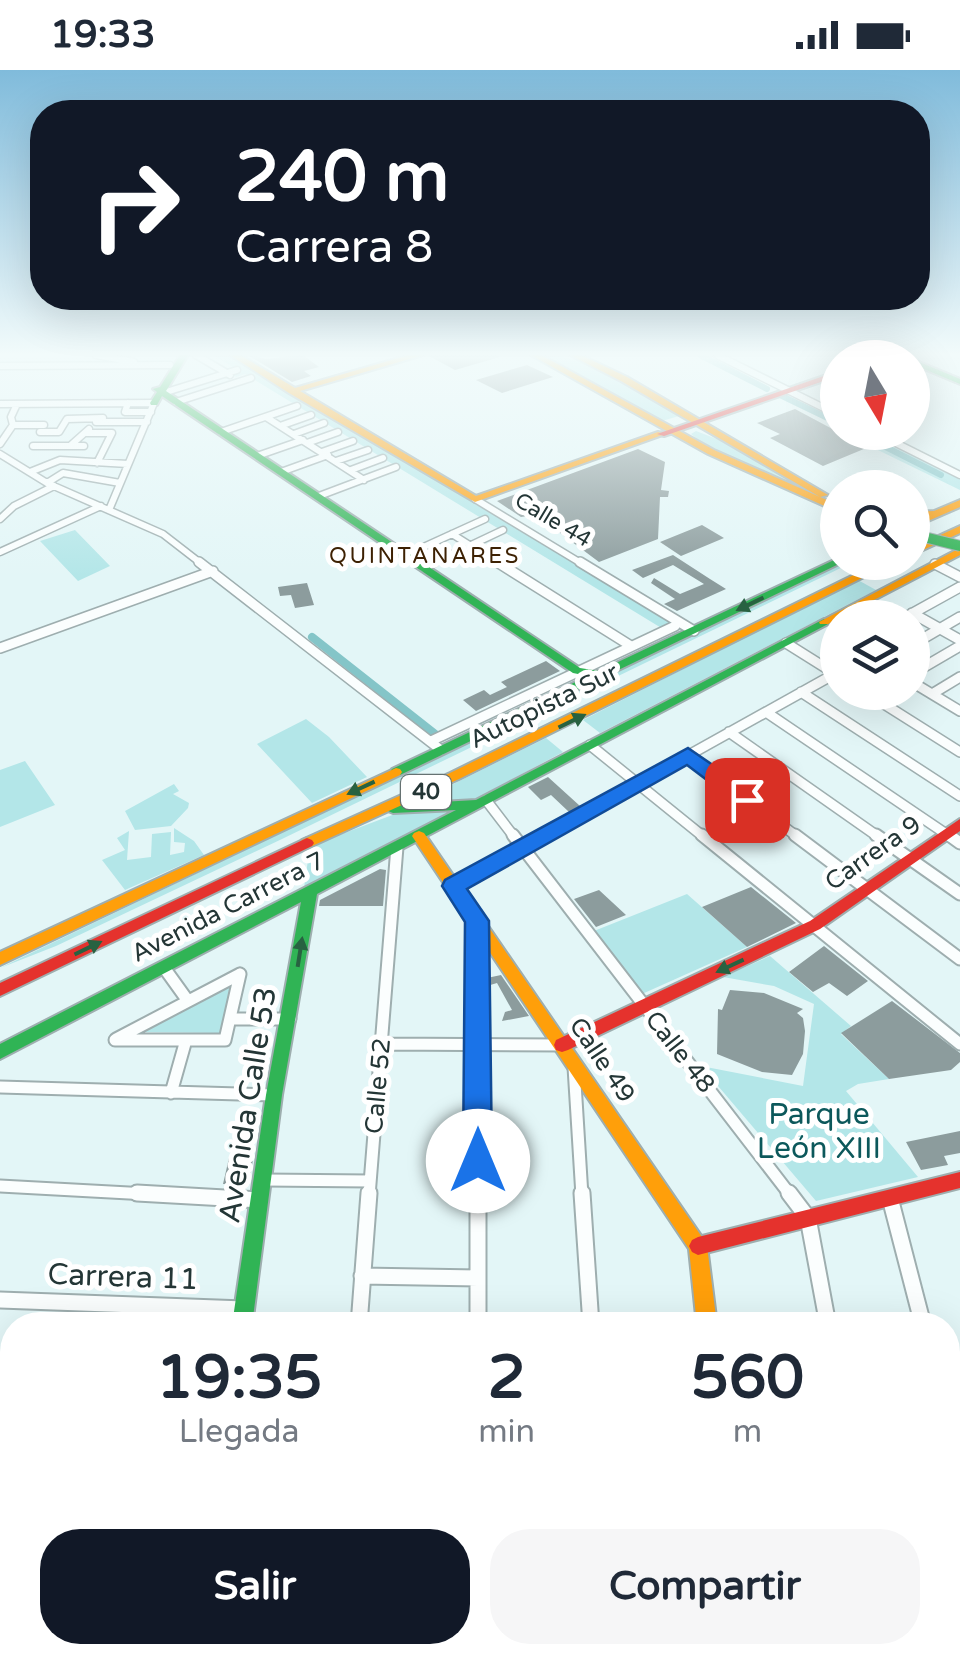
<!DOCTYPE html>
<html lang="es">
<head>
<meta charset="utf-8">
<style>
	:root { --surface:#fff; --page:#f6f6f7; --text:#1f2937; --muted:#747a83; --accent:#111827 }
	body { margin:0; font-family:"Varela Round",sans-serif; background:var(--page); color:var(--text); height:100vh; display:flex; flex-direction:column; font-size:38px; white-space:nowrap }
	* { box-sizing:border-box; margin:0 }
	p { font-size:32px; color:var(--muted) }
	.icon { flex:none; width:55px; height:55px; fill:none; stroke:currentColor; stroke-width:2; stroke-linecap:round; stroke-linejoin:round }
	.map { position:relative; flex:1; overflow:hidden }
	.sheet { position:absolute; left:0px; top:1242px; width:960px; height:352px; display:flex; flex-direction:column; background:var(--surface); border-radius:40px 40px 0 0; box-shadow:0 10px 40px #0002 }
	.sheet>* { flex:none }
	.hud { position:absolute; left:30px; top:30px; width:900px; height:210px; border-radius:40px; box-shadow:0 10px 40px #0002; background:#111827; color:#fff; overflow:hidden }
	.needle { width:65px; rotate:170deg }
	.fabs { position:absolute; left:820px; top:270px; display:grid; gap:20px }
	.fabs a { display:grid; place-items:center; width:110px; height:110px; border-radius:50%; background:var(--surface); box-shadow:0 10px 40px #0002; font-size:50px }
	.pin { position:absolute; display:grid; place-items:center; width:85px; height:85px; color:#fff; margin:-42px; border-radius:20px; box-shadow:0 5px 15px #0006 }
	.me { position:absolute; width:110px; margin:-55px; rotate:0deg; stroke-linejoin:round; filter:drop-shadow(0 0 8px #0008) }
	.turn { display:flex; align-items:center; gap:35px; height:210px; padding:0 40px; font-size:45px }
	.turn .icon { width:130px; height:130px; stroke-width:2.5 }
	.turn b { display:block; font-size:70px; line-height:85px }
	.eta { display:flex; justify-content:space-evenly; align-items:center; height:170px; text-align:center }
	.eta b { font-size:60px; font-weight:700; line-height:70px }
	.button { display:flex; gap:20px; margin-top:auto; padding:20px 40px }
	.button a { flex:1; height:115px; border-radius:40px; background:var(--accent); color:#fff; font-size:40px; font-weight:700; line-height:115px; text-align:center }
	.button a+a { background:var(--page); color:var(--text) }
	.status { display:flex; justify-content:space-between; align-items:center; height:70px; padding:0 50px; background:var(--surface); direction:ltr }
	.status svg { height:28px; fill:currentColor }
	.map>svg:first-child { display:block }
	.green { fill:#b3e6e8 }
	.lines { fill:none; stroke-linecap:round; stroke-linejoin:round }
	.canal-far1 { stroke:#84c5c8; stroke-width:6 }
	.canal { stroke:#84c5c8; stroke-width:8 }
	.building { fill:#8c9c9d }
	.street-far3-casing { stroke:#9eaeaf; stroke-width:9 }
	.street-far2-casing { stroke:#9eaeaf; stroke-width:12 }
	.street-far1-casing { stroke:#9eaeaf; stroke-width:15 }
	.street-casing { stroke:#9eaeaf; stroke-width:19 }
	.fast-casing { stroke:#9eaeaf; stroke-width:4 }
	.slow-casing { stroke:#9eaeaf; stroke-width:4 }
	.jam-casing { stroke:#9eaeaf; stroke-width:4 }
	.street-far3 { stroke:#fbfefe; stroke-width:6 }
	.street-far2 { stroke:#fbfefe; stroke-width:9 }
	.street-far1 { stroke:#fbfefe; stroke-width:11 }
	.street { stroke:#fbfefe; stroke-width:15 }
	.fast { fill:#30b455; fill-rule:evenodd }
	.slow { fill:#ff9f0a; fill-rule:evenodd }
	.jam { fill:#e5322d; fill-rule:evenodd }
	.fast-bridge-casing { stroke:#9eaeaf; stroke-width:12; stroke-linecap:butt }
	.fast-bridge { stroke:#30b455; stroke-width:10 }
	.oneway { fill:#286241 }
	.route { fill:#1a73e8; stroke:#114b97; stroke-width:2.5 }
	.labels { text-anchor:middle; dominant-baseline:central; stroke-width:10; stroke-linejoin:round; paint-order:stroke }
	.far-street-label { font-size:22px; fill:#243636; stroke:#fff }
	.far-neighbourhood-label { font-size:22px; letter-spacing:2.5px; fill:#3d2103; stroke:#fff }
	.shield { fill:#fff; stroke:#667272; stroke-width:2.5 }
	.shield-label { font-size:22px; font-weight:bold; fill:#243636 }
	.street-label { font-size:25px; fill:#243636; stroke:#fff }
	.near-street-label { font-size:30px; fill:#243636; stroke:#fff }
	.near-park-label { font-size:30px; fill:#0c585b; stroke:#fff }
</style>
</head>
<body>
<div class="status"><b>19:33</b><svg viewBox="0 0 49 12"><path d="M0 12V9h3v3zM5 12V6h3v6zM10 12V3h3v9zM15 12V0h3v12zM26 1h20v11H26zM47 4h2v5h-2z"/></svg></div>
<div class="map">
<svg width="960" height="1594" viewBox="0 0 960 1594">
	<rect width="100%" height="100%" fill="#e3f6f7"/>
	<path class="green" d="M213,285h16l447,268 -13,6 -418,-255 -9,3 -7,-5 7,-3z
		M540,285c52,0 95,34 139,61l-17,5z
		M696,361l34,13 107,60v10l-140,-75 -6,-5z
		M843,363h26l91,45v12z
		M75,460l35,36 -32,15 -38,-40z
		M842,493h9l-569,276 -226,107 -56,22z
		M858,510l18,10 -276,143 -17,-13z
		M306,649l23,18 38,40 -55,26 -55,-59z
		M546,668l17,14 -97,52 -49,-2z
		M25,691l30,44 -55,22v-57z
		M174,714l5,7 -6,3 16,9 -1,5 -17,18 -36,4 -10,-19z
		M460,738l-156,80 6,-42 93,-35z
		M174,758l20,13 10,14 -79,35 -23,-30 23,-10 -8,-12 12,-7 -2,29 24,-3 1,-23 19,-2 -1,23 14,-3 1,-9 -11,-1z
		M687,824l60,53 -105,47 -48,-63z
		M770,886l81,70 -10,8 48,45 -31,5 -12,7 72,86 -102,24 -109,-128 -1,-6 97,19 11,-82 -40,-18 -51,-9z
		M232,913l-11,50 -80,-1z"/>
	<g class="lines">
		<path class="canal-far1" d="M700,285l67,34
			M780,325l58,28
			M856,362l85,43"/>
		<path class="canal" d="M312,567l127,100"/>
	</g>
	<path class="building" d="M248,285l19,4 36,-4 16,12 -15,4 7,5 -19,6z
		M427,285h72l1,2 -45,13z
		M527,295l26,12 -51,16 -26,-13z
		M795,339l43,23 33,14 -48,20 -53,-28 10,-4 -23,-11z
		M638,379l27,13 -4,28 8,1 -1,6h-8l-2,42 -59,23 -63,-47 -15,2 -24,-16z
		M702,455l22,13 -43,18 -21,-14z
		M673,485l37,24 16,10 -49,22 -13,-7 11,-5 -24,-16 3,-5 26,16 24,-10 -31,-19 -30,13 -11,-8z
		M307,513l7,22 -19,3 -4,-13 -11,1 -2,-9z
		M546,591l14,10 -84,40 -13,-11 21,-10 6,5 17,-8 -6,-5z
		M548,707l32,29 -11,6 -18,-17 -10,5 -13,-13z
		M380,799l6,1 -3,36h-64l1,-6z
		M751,817l45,36 -49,24 -45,-40z
		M599,820l27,25 -30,12 -22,-28z
		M824,876l44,35 -21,15 -18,-13 -16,9 -24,-20z
		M501,905l28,41 -27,5 3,-9 7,-2 -15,-27 -10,3v-8z
		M730,920l34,3 39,16 -6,4 6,5 2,13 -2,23 -11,21 -30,-3 -45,-18 1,-45 4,1z
		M892,931l68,52v9l-9,8 -62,9 -48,-46z
		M960,1061v22l-16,3 4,9 -27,5 -15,-28z
		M229,1088l24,1 -4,26 -26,-1z
		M258,1242l47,1 -1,12h-48z"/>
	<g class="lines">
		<g class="street-far3-casing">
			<path id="street-far3" d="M96,285l38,7
				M196,285l34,20
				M717,285l121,60
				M0,296l170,-1
				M163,323l74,-23
				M176,332l75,-24
				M128,333l-3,9h26
				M0,334l154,-1 -45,107
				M266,347l98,63
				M96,352h51
				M13,355h31
				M280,356l31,-11
				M40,362h19l8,-13 36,-1
				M221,362l76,-26
				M874,362l86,43
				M85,363h27l-15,30
				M294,364l30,-11
				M307,373l31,-11
				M0,374l13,-19 -2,-8 6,-13
				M71,375l18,-16
				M33,376h51
				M322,382l31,-11
				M0,384l47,29 116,51 40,31
				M257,386l46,-16
				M336,391l32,-11
				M351,400l32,-12
				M30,402l30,-12 68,4
				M281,402l47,-17
				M47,413l16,-10 57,10
				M319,426l77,-29
				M475,429l109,66
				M0,449l14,-13 40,-20
				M452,464l49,31
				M0,482l101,-46
				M406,485l79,-36
				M429,495l74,-35"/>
		</g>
		<g class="street-far2-casing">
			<path id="street-far2" d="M199,492l242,188
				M497,492l134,84
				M580,492l114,69
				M935,494l25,13
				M424,497l10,-5
				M912,543l48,27
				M904,548l56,-31
				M786,573l51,32
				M912,575l48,-28
				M0,578l213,-77
				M912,604l48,-28
				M912,612l48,29
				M801,622l159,104
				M865,622l95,60
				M932,624l28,-17
				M766,642l186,126
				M729,662l151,106
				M431,671l244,-115
				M590,675l115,93
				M688,685l111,83
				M486,730l29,38
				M540,768l298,-166"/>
		</g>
		<g class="street-far1-casing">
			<path id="street-far1" d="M513,765l278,361
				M702,765l258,209
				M795,765l165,124
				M876,765l84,59
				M949,765l11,8
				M453,816l91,-51
				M477,852l1,274
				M165,899l23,32
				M230,949h60
				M116,969l124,-65
				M115,970h110l15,-66
				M381,974l181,1
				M574,997l8,129
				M0,1017l274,8
				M171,1023l15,-53
				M264,1110l106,1
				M0,1116l184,10
				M369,1126l28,-349"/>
		</g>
		<g class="street-casing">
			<path id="street" d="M137,1123l123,7
				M478,1123v132
				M582,1123l9,132
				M789,1123l19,25 20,107
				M890,1128l33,127
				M362,1206l116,2
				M0,1230l244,9
				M359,1255l10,-132
				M948,1351l6,25
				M0,1370h12
				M836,1582l124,8
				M272,1594l39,-12"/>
		</g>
		<g class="fast-casing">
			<path id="fast" d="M180,285h8l-22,36 414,277 19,3 235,-111 9,2 -443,213h-8l-2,-3 2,-3 196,-93 -15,-3 -411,-277 -5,9h-6l-1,-2 7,-11 -4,-3 7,-2z
				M880,285h11l-3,3h-11z
				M912,289l48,20v5l-48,-20z
				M824,549l5,3 -1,2 -511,270 -35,201 -30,230h-20l34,-230 35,-193 -301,157v-15l456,-234 -63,3 -5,-2 -2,-3 2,-3 88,-5z
				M178,1582h74l-3,8 -10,4h-63z"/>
		</g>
		<g class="slow-casing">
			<path id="slow" d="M230,285h10l55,33 114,-33h14l-123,36 176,105 182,-64 7,2 -190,68 -186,-109z
				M531,285h10l173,95 124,55v7l-130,-58z
				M570,285h11l46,22 201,118 -8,2 -199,-116z
				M863,285h11l-15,3z
				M960,430v7l-48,21v-7l8,-3h-8v-6l22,-1z
				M960,456v7l-48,22v-7z
				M960,478v7l-132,69h-8l-1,-2z
				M880,492h14l-435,217 -147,67 -5,2 -7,-5 2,-3 148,-67z
				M396,698l4,1 2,3 -2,3 -400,190v-13z
				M419,761l5,2 280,407 3,6 10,79h-20l-8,-76 -275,-410 -2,-3 2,-3z
				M954,1366l6,2v51l-7,-3 -5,-19v-29z"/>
		</g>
		<g class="jam-casing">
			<path id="jam" d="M838,301v5l-174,60 -7,-2z
				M960,749v12l-140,98 -252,121 -6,2 -6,-2 -2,-5 2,-5 254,-119z
				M307,768l5,2 2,3 -2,3 -312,150v-13z
				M960,1102v16l-262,67 -6,-3 -3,-6 3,-6 6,-3z
				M0,1522h12v22h-12z"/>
		</g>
		<use href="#street-far3" class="street-far3"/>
		<use href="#street-far2" class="street-far2"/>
		<use href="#street-far1" class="street-far1"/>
		<use href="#street" class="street"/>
		<use href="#fast" class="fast"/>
		<use href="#slow" class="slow"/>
		<use href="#jam" class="jam"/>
		<g class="fast-bridge-casing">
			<path id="fast-bridge" d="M912,464l48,12"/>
		</g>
		<use href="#fast-bridge" class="fast-bridge"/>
	</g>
	<defs><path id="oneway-solid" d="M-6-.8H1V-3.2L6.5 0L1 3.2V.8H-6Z" transform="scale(2.5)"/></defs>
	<g class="oneway">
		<use href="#oneway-solid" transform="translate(750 534) rotate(154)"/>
		<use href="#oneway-solid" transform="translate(572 651) rotate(-26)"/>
		<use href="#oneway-solid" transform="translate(361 718) rotate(155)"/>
		<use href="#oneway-solid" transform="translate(88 878) rotate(-26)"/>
		<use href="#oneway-solid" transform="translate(300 882) rotate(-81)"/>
		<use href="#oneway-solid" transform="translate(730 896) rotate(155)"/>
	</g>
	<linearGradient id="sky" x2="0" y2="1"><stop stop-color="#80bbdb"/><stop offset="0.56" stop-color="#f2fbfb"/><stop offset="1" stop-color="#f2fbfb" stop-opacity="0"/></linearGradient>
	<rect width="960" height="508" fill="url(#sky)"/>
	<path class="route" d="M688,678l67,46 3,6 -3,5h-15l-53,-40 -220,124 22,32 3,240 -4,9 -10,4 -11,-4 -4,-9 2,-239 -23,-36 3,-6z"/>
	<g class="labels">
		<g class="far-street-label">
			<text transform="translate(553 450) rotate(31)">Calle 44</text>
		</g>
		<g class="far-neighbourhood-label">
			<text x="425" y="486">QUINTANARES</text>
		</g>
		<rect class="shield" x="401" y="705" width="50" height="34" rx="8"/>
		<g class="shield-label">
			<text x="426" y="722">40</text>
		</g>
		<g class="street-label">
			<text transform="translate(544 636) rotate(-26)">Autopista Sur</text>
			<text transform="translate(873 783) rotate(-35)">Carrera 9</text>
			<text transform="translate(228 837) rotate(-27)">Avenida Carrera 7</text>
			<text transform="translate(680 982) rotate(52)">Calle 48</text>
			<text transform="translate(602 990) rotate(56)">Calle 49</text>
			<text transform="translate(378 1016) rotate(-85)">Calle 52</text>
		</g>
		<g class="near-street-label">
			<text transform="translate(248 1035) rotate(-81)">Avenida Calle 53</text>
			<text transform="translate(123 1207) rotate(2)">Carrera 11</text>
		</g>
		<g class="near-park-label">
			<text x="819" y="1044">Parque<tspan x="819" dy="34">León XIII</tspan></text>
		</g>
	</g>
</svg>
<div class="fabs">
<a><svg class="needle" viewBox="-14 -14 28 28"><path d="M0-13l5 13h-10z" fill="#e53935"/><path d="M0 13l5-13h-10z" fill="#747a83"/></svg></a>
<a><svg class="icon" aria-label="search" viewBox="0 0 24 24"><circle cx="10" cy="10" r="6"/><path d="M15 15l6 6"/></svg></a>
<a><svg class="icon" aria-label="layers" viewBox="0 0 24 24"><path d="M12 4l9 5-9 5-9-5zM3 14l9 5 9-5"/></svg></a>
</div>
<div class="pin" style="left:747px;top:730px;background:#d93025"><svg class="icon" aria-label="arrive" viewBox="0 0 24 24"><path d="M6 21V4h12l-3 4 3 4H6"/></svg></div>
<svg class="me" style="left:478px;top:1091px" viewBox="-20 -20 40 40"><circle r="19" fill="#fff"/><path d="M0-13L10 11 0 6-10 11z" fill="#1a73e8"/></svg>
<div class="hud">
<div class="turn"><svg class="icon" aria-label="right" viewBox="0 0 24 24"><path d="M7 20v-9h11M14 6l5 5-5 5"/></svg><div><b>240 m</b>Carrera 8</div></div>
</div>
<section class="sheet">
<div class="eta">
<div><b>19:35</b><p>Llegada</p></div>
<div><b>2</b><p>min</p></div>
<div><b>560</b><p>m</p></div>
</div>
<div class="button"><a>Salir</a><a>Compartir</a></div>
</section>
</div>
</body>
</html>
